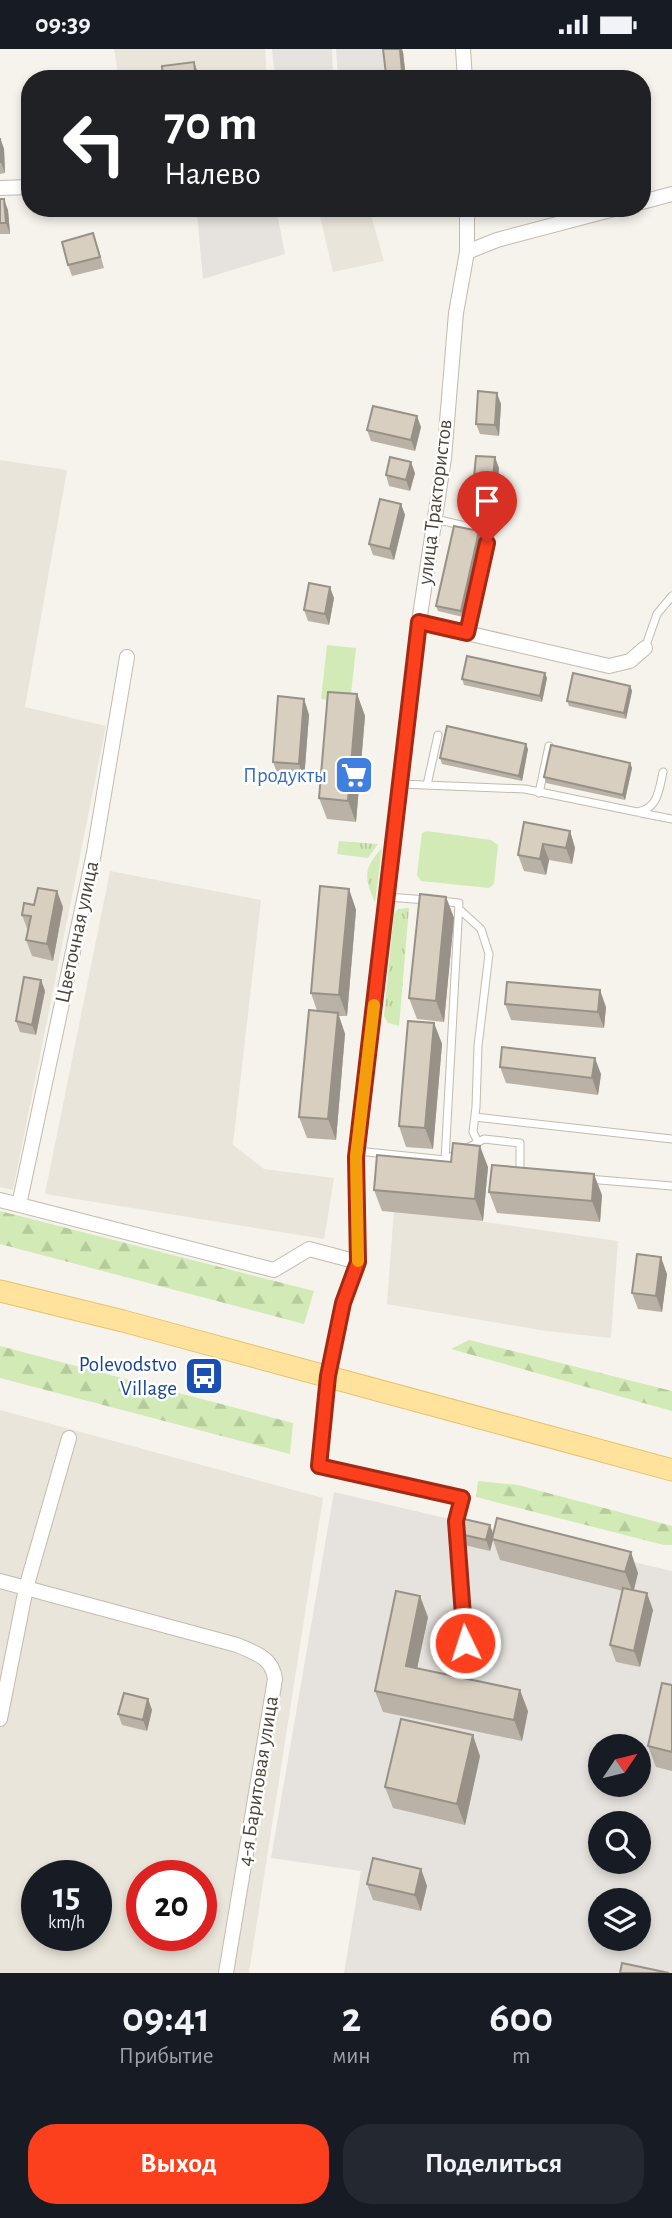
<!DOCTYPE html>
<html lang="ru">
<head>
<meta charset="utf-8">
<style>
	:root { --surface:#171b24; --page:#242831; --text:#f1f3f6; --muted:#9ea1a6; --accent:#fc3f1d }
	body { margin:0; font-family:"Alegreya Sans",sans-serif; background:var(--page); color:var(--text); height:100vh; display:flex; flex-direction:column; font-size:26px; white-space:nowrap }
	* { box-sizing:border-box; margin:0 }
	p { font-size:23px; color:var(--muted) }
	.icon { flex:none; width:38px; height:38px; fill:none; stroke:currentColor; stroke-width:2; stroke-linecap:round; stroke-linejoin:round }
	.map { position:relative; height:1924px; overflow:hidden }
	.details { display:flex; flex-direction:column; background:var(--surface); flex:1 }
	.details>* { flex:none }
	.hud { position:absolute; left:21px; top:21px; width:630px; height:147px; border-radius:28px; box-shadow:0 4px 10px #0003; background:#202124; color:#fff; overflow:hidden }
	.needle { width:46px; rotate:55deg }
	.buttons { position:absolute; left:588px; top:1685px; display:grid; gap:14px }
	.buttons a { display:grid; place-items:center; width:63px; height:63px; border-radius:50%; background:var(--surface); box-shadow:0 4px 10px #0003; font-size:35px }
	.speed { position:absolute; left:21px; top:1811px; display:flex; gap:14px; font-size:35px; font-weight:700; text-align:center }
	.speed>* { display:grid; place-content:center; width:91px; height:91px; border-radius:50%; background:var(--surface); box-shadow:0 4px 10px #0003; line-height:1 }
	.speed small { font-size:18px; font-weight:400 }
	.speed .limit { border:10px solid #d22; background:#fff; color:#111 }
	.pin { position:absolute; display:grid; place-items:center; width:60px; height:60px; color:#fff; margin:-72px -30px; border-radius:50% 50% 50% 0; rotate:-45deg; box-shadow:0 0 7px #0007 }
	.pin .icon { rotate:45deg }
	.me { position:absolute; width:77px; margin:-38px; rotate:356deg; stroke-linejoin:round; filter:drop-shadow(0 0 5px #0008) }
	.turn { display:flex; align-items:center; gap:24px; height:147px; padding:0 28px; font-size:32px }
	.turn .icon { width:91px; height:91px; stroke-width:2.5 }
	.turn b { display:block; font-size:49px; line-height:60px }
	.eta { display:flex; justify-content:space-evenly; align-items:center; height:119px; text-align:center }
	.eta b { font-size:42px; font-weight:600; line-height:49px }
	.cta { display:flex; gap:14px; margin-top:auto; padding:14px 28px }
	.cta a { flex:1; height:80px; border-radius:28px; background:var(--accent); color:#fff; font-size:28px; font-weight:600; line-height:80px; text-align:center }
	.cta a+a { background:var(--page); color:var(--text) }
	.status { display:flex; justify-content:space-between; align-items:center; height:49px; padding:0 35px; background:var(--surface); direction:ltr }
	.status svg { height:19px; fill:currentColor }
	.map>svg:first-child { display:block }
	.residential { fill:#eae5da; fill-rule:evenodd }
	.industrial { fill:#e6e2dd; fill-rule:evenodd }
	.grass { fill:url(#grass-tufts) }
	.forest { fill:url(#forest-firs) }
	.park { fill:#d2eab5 }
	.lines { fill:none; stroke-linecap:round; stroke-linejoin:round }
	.lane-casing { stroke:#c2bbae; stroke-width:9 }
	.street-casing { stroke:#c2bbae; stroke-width:16 }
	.primary-casing { stroke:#e6c16a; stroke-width:23 }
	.lane { stroke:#fff; stroke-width:7 }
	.street { stroke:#fff; stroke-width:14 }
	.primary { stroke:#ffe39c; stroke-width:21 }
	.wall { fill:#bab2a6 }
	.shaded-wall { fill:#979187 }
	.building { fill:#d8cfc1; stroke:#979187; stroke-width:2 }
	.route-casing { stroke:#a42913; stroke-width:18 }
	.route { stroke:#fc3f1d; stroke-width:12 }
	.slow { stroke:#f59e0b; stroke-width:12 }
	.labels { text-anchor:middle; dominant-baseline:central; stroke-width:5; stroke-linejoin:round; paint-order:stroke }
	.street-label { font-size:21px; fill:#4b4439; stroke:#fff }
	.shop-label { font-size:21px; fill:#366cbe; stroke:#fff; text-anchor:end }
	.transit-label { font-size:21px; fill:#164399; stroke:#fff; text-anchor:end }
</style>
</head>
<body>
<div class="status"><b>09:39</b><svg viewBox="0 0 49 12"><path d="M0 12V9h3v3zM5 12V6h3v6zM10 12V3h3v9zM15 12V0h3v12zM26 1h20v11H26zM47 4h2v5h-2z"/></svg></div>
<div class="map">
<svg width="672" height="1924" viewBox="0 0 672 1924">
	<defs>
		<pattern id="grass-tufts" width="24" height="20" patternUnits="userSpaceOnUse" patternTransform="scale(1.75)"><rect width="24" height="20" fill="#d2eab5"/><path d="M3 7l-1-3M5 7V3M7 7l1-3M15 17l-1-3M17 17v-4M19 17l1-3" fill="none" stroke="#b6ca9c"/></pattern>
		<pattern id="forest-firs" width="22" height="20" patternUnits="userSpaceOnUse" patternTransform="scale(1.75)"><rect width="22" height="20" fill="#d2eab5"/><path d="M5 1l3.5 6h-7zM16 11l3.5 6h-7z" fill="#b6ca9c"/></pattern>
	</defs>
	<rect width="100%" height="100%" fill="#f6f3ec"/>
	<path class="residential" d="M114,0h151l2,30h-148z
		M318,159h51l15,53 -51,11z
		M0,411l67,10 -42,237 81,19 -93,464 -13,-3z
		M110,822l151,29 -28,245 31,24 70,9 -10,61 -279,-45z
		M394,1160l224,32 -7,97 -65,-7 -159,-27z
		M0,1361l323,88 -74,475h-249zM37,1827h59v59h-59zM142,1827h59v59h-59z"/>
	<path class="industrial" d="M272,0h60l1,30h-58z
		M336,0h65v30h-63z
		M218,159h58l9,46 -82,25 -6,-65z
		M334,1443l338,79v402h-328l17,-102 -90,-13zM600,1698h39v38h-39zM600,1774h39v39h-39zM600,1852h39v38h-39z"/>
	<path class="grass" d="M339,792l39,3 -10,14 -31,-4z
		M382,799l-7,55c-11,-26 -12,-34 7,-55z
		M409,859l-10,118 -11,-3 -4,-7 10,-102 4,-5z"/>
	<path class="forest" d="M0,1162l314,80 -10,33 -304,-80z
		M469,1291l203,51v20l-221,-62z
		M0,1297l293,77 -3,31 -290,-76z
		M478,1432l40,4 154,41v19h-8l-188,-48z"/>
	<path class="park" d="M327,596l29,3 -6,55 -29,-4z
		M427,782l64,9 7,5 -4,39 -5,4 -68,-7 -4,-6 5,-42z"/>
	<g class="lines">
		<g class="lane-casing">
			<path id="lane" d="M435,470l43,10 5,3 4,6 -20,95
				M645,599l12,-34 15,-18
				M401,735l124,5 112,23c21,-3 22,-22 26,-40
				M427,736l11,-50
				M539,744l10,-47
				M641,764l31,6
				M387,848l40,3
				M459,860l22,20 8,25 -11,92 -2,61 -3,25 5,10
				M475,1068l197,22
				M357,1102l88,9 14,-257 -20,-2
				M445,1111l39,-21 36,4v31h3
				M588,1130l84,7
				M327,1331l-8,86 143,32 -6,23 10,146"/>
		</g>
		<g class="street-casing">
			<path id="street" d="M463,0l2,30
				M0,139l30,-1
				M642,153l30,-8
				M467,203l30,-12 121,-32
				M419,573l190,44 21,-5 15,-13
				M0,1151l274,70 35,-21 49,13
				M19,1156l75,-352 33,-196
				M328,1327l15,-73 15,-41 -2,-105 63,-535 25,-164 12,-145 11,-61v-44
				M0,1532l237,64c18,8 35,12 38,34l-49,294
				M0,1670l26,-131 43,-150"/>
		</g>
		<g class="primary-casing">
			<path id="primary" d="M0,1242l123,30 549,149"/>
		</g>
		<use href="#lane" class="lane"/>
		<use href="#street" class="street"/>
		<use href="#primary" class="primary"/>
	</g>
	<path class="wall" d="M403,3l3,27h-18l-2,-5z
		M0,89l4,11 1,24 -5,1z
		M0,150l8,11 2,24h-10z
		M97,195l7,24 -32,8 -4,-11z
		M501,355l-2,32 -19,-2 -4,-10z
		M421,378l-6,24 -44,-10 -4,-11z
		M499,419l-3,32 -19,-1 -4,-11z
		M415,424l-5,18 -21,-5 -3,-11z
		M401,455l4,11 -11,45 -21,-5 -4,-11z
		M481,488l-18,80 -25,-6 -2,-5z
		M334,549l-5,27 -21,-4 -4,-11z
		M547,629l-5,24 -78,-17 -2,-6z
		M630,637l2,5 -6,28 -57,-13 -2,-5z
		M357,645l8,22 -9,106 -29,-3 -8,-21z
		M304,650l5,16 -5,65 -25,-2 -6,-16z
		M528,700l-6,32 -80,-17 -2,-6z
		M630,714l2,5 -7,32 -79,-17 -2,-6z
		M570,782l5,17 -3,16 -23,-4 -3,15 -22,-4 -6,-16z
		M349,840l7,21 -9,106h-8l6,18 -9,106 -29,-2 -8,-21 18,-106 -6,-18z
		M446,848l8,21 -10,104 -27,-3 -8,-21z
		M34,856l29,2 -10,54 -21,-5 -6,-16 2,-9 -6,-16z
		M41,931l4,11 -9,44 -16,-3 -4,-11z
		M505,955l101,3 -2,21 -93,-8z
		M434,974l8,21 -9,105 -27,-2 -7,-21z
		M500,1018l101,7 -3,21 -92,-12z
		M488,1118l-5,54 -101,-10 -8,-21z
		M489,1143l113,3 -2,27 -103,-9z
		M667,1225l-5,38 -24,-3 -6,-16z
		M460,1485l33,1 145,38 -4,17 19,20 -13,57 -24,-5 -6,-17 13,-54 -123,-31 -7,-20 -3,11 -26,-6z
		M428,1568l-11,52 111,42 -6,30 -139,-29 -8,-21z
		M672,1636v86l-16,-4 -8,-21z
		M148,1650l4,11 -5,21 -25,-6 -4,-11z
		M480,1707l-15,69 -72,-17 -8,-21z
		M421,1820l6,17 -6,25 -48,-11 -6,-16z"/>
	<path class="shaded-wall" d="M400,0h2l1,3 3,27h-2l-2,-7z
		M194,13l4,11 1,6h-3z
		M0,89l4,11 1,24 -4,-11z
		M4,150l4,11 2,24 -4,-11z
		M497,344l4,11 -2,32 -4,-11z
		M417,367l4,11 -6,24 -4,-11z
		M495,408l4,11 -3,32 -4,-11z
		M411,413l4,11 -5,18 -4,-11z
		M401,455l4,11 -11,45 -4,-11z
		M479,482l2,6 -18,80 -2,-6z
		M330,538l4,11 -5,27 -4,-11z
		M545,624l2,5 -5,24 -2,-6z
		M630,637l2,5 -6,28 -2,-6z
		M357,645l8,22 -9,106 -8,-21z
		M304,650l5,16 -5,65 -5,-16z
		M526,695l2,5 -6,32 -3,-5z
		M630,714l2,5 -7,32 -2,-5z
		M570,782l5,17 -3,16 -6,-16z
		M543,795l6,16 -3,15 -6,-16z
		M349,840l7,21 -9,106 -8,-21z
		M57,842l6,16 -10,54 -6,-17z
		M446,848l8,21 -10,104 -8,-21z
		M41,931l4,11 -9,44 -4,-10z
		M600,941l6,17 -2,21 -6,-16z
		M338,964l7,21 -9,106 -8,-21z
		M434,974l8,21 -9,105 -8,-21z
		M595,1009l6,16 -3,21 -6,-17z
		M480,1097l8,21 -5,54 -8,-22z
		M594,1125l8,21 -2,27 -8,-21z
		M661,1208l6,17 -5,38 -6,-16z
		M490,1476l4,11 -4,15 -4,-11z
		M631,1503l7,21 -5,20 -8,-21z
		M647,1544l6,17 -13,57 -6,-16z
		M420,1547l8,21 -15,70 -7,-21z
		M520,1641l8,21 -6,30 -8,-21z
		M148,1650l4,11 -5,21 -4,-11z
		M473,1686l7,21 -15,69 -8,-21z
		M421,1820l6,17 -6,25 -6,-16z"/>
	<path class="building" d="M383,0h17l2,23 -16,2z
		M194,13l2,17h-33l-1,-13z
		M0,89l1,24h-1z
		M0,150h4l2,24h-6z
		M93,184l7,24 -32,8 -6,-23z
		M478,342l19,2 -2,32 -19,-1z
		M373,357l44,10 -6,24 -44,-10z
		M476,407l19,1 -3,32 -19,-1z
		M390,408l21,5 -5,18 -20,-5z
		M380,450l21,5 -11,45 -21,-5z
		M454,477l25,5 -18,80 -25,-5z
		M309,534l21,4 -5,27 -21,-4z
		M467,607l78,17 -5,23 -78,-17z
		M573,624l57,13 -6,27 -57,-12z
		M328,643l29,2 -9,107 -29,-3z
		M278,647l26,3 -5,65 -26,-2z
		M447,677l79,18 -7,32 -79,-18z
		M551,696l79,18 -7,32 -79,-18z
		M524,773l46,9 -4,17 -23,-4 -3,15 -22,-4z
		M320,837l29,3 -10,106 -28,-2z
		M38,839l19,3 -10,53 -21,-4 5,-24 -9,-1 2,-12 10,2z
		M420,845l26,3 -10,104 -27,-3z
		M24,928l17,3 -9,45 -16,-4z
		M507,933l93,8 -2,22 -93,-8z
		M309,961l29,3 -10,106 -29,-2z
		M408,972l26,2 -9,105 -26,-2z
		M502,998l93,11 -3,20 -92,-11z
		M453,1094l27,3 -5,53 -101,-9 3,-35 74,7z
		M492,1116l102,9 -2,27 -103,-9z
		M637,1205l24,3 -5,39 -24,-3z
		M497,1469l134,34 -6,20 -133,-33z
		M464,1470l26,6 -4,15 -26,-6z
		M623,1539l24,5 -13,58 -24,-6z
		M396,1542l24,5 -14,70 114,24 -6,30 -139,-29z
		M662,1634l10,2v67l-24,-6z
		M124,1644l24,6 -5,21 -25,-6z
		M401,1670l72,16 -16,69 -72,-17z
		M373,1809l48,11 -6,26 -48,-11z
		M622,1914l47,10h-49z"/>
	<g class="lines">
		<g class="route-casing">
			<path id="route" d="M465,1594l-9,-122 6,-23 -143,-32 9,-90 15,-73 15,-41 -2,-105 63,-535 48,11 20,-90"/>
		</g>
		<use href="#route" class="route"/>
		<path class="slow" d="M358,1212l-2,-104 18,-152"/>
	</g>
	<defs>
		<g id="supermarket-square" transform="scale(2.0125)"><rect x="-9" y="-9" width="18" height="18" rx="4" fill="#3f7fe0" stroke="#fff"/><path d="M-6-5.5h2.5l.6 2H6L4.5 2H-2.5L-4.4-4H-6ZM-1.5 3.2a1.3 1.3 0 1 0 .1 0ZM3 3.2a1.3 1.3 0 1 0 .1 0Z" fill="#fff"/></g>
		<g id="bus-square" transform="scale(2.0125)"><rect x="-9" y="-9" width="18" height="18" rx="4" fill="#1a4fb4" stroke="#fff"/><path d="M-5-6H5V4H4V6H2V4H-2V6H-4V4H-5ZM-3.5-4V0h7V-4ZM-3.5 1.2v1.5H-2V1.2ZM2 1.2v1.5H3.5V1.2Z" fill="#fff"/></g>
	</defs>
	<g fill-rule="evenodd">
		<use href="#supermarket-square" x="354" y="726"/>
		<use href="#bus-square" x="204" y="1327"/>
	</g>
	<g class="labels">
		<g class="street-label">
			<text transform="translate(435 453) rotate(-83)">улица Трактористов</text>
			<text transform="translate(77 883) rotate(-78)">Цветочная улица</text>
			<text transform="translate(258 1732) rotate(-81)">4-я Баритовая улица</text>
		</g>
		<g class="shop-label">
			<text x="327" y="726">Продукты</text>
		</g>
		<g class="transit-label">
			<text x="177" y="1315">Polevodstvo<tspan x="177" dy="24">Village</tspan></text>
		</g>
	</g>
</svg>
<div class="buttons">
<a><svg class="needle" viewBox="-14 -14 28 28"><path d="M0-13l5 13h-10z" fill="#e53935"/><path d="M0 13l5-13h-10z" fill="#9ea1a6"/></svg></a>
<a><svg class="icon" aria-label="search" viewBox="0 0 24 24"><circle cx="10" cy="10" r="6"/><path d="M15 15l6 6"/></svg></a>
<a><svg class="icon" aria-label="layers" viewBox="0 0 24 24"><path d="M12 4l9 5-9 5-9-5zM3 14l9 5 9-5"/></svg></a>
</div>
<div class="speed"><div>15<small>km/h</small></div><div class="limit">20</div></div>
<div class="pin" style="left:487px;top:494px;background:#d93025"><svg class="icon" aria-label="arrive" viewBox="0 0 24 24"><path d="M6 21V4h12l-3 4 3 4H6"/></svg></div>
<svg class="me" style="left:465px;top:1594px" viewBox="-20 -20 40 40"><circle r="17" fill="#fc3f1d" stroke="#fff" stroke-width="3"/><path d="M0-11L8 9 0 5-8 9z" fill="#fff"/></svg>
<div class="hud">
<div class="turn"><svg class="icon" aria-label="left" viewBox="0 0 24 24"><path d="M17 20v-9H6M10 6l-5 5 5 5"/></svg><div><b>70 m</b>Налево</div></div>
</div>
</div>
<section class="details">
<div class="eta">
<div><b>09:41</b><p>Прибытие</p></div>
<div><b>2</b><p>мин</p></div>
<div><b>600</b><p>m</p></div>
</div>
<div class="cta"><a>Выход</a><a>Поделиться</a></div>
</section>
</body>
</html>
